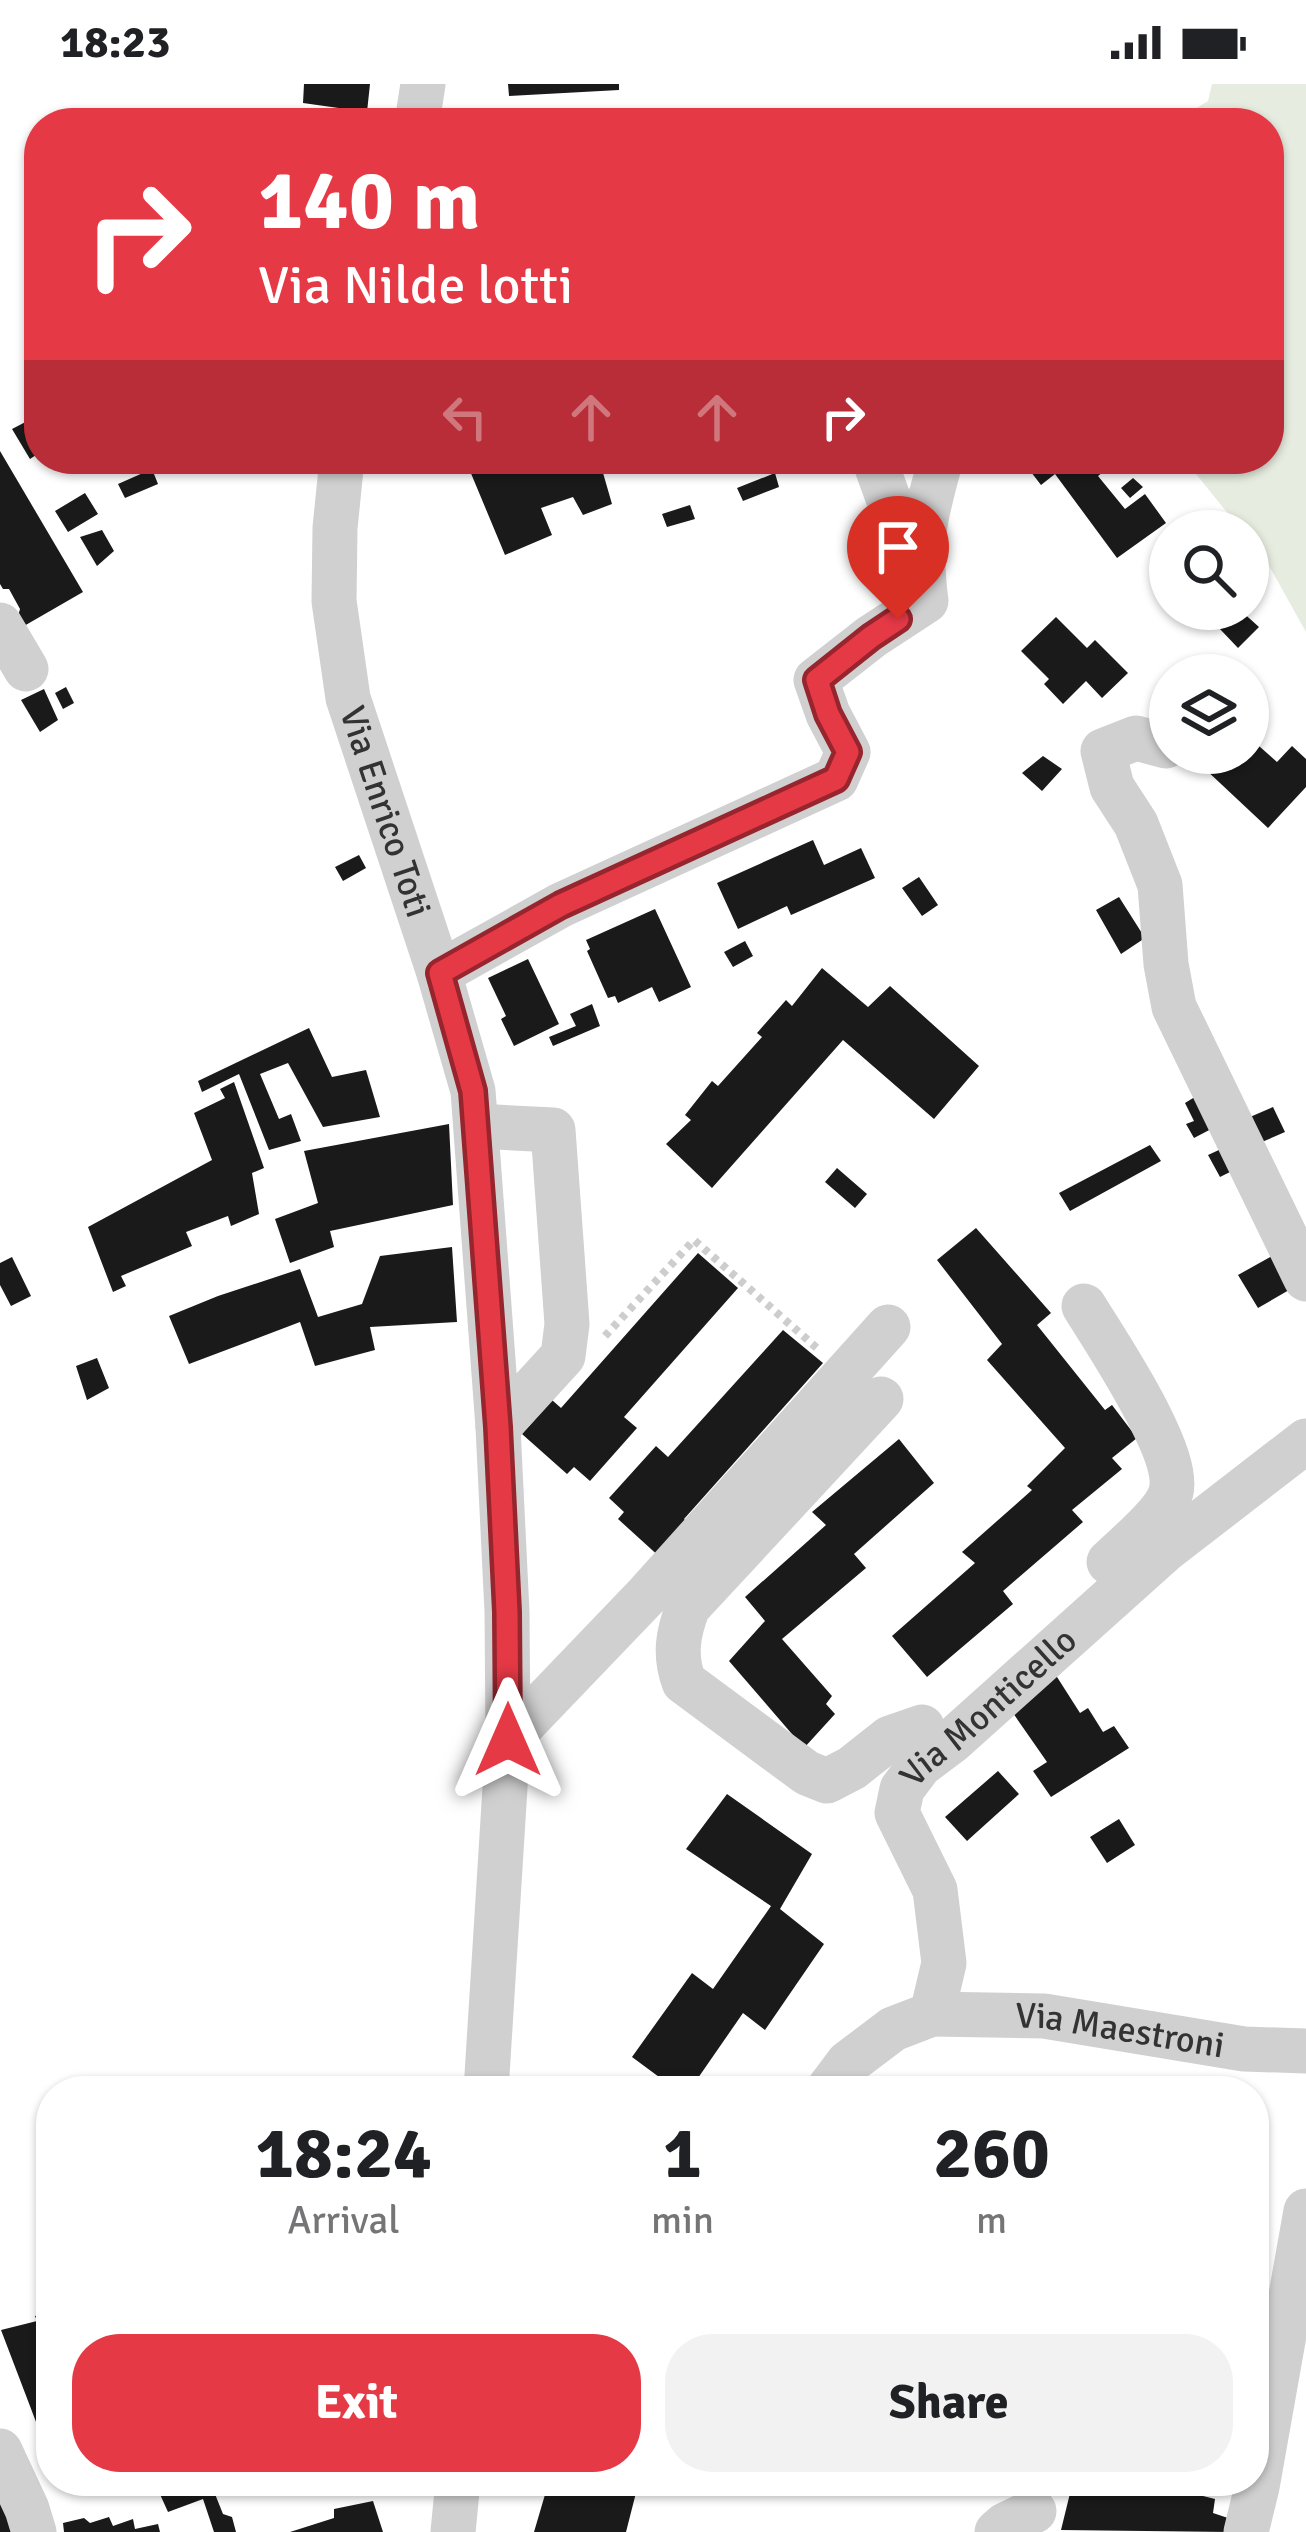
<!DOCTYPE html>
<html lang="en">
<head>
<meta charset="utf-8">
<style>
	:root { --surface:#fff; --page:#f2f2f2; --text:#202124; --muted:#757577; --accent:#e63946 }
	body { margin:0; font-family:Signika,sans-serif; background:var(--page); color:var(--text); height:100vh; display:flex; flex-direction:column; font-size:45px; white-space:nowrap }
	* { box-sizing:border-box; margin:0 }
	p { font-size:39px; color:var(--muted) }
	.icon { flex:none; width:66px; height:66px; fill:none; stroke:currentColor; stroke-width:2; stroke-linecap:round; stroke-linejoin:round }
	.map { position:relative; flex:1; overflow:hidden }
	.drawer { position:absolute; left:36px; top:1992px; width:1233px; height:420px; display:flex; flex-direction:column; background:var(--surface); border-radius:48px; box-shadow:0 3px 9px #0004 }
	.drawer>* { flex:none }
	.hud { position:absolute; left:24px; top:24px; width:1260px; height:366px; border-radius:48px; box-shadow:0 3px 9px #0004; background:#e63946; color:#fff; overflow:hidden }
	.tools { position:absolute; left:1149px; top:426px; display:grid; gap:24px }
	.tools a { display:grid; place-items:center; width:120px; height:120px; border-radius:50%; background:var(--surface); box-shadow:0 3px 9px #0004; font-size:60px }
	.pin { position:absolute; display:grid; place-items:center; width:102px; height:102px; color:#fff; margin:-123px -51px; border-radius:50% 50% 50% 0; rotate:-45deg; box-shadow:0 0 12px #0007 }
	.pin .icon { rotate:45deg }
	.me { position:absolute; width:132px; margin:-66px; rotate:0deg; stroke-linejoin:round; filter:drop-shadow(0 0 9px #0008) }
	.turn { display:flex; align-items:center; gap:42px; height:252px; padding:0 36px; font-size:54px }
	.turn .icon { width:156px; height:156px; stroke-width:2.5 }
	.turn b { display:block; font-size:84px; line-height:102px }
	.lanes { display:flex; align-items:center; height:114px; padding:0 36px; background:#0003; justify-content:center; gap:60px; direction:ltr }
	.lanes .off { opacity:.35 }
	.eta { display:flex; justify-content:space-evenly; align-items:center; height:204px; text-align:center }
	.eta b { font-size:72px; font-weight:700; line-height:84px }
	.cta { display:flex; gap:24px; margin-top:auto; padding:24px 36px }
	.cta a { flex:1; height:138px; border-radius:48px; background:var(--accent); color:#fff; font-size:48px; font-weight:700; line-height:138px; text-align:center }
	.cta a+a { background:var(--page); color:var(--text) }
	.status { display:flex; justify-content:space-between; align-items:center; height:84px; padding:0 60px; background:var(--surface); direction:ltr }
	.status svg { height:33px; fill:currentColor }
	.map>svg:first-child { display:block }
	.green { fill:#e6ecdf }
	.building { fill:#1a1a1a }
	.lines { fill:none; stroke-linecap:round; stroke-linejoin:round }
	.path { stroke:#cdcdcd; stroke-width:8; stroke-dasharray:6 6; stroke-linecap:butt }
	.minor { stroke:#d0d0d0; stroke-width:45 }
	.route-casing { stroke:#96252e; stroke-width:30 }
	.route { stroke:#e63946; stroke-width:21 }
	.labels { text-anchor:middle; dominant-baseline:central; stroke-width:12; stroke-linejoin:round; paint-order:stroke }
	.street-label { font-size:36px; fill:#333; stroke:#fff }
</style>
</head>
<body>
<div class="status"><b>18:23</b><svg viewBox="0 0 49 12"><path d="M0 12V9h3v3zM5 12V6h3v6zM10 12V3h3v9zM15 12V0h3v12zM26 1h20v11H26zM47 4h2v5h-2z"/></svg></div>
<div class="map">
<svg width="1306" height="2448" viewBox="0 0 1306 2448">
	<rect width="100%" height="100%" fill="#fff"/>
	<path class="green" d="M1212,0h94v548l-38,-68 -20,-26v-7h-6l-58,-72h85v-336h-97l36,-22z"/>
	<path class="building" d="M304,0h66l-3,28 -64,-9z
		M508,0h111v6l-110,6z
		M259,29l34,8 -1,2h-36z
		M530,33v6h-32l-1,-3z
		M39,331v38l-9,6 -18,-30z
		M0,367l83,141 -59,34 -6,-10 2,-7 -11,-20h-6l-3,-5z
		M465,375h56l6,14 38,-14h34l13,45 -29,11 -10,-18 -32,11 11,27 -47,20z
		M1021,375h98l-21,17 27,33 20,-15 21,29 -49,35 -62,-84 -14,11z
		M152,385l6,15 -33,14 -7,-14z
		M775,389l4,14 -36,14 -6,-13z
		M1133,394l10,9 -13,11 -9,-10z
		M85,409l13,21 -30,18 -13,-21z
		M690,421l5,14 -28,8 -5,-13z
		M102,446l12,21 -17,15 -17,-29z
		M1239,525l20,18 -21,21 -19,-20z
		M1056,533l31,31 8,-8 33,33 -26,25 -16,-17 -23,23 -19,-20 5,-5 -28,-28z
		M66,603l8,16 -11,6 -8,-16z
		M44,605l14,31 -18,12 -19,-32z
		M1251,655l26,23 15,-16 14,13v28l-38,41 -80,-75h60v-11z
		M1043,672l19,13 -20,22 -20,-18z
		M813,756l11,25 37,-17 14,30 -84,37 -4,-9 -49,23 -21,-46z
		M359,771l7,13 -23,13 -8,-14z
		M919,793l19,28 -16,11 -20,-28z
		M1119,813l26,41 -24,16 -25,-44z
		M655,825l36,78 -32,15 -7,-15 -34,16 -3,-7 -7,2 -21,-47 3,-2 -4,-9z
		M745,857l8,15 -20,11 -9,-15z
		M528,875l31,65 -45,22 -13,-27 5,-3 -18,-38z
		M822,884l46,39 22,-21 89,80 -45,53 -91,-79 -131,148 -46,-44 25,-24 -6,-5 27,-34 6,5 44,-49 -5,-4 29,-33 6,6z
		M592,920l8,22 -47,20 -4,-9 27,-11 -6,-12z
		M309,944l23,49 34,-7 14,47 -57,10 -35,-64 -28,11 19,45 12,-5 10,27 -32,9 -30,-76 -37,18 -4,-11z
		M234,998l30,86 -12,5 7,41 -28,12 -3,-10 -42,16 6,14 -71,30 5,10 -13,6 -25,-65 124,-67 -18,-47 31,-15 -5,-9z
		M1198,1011l17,32 -21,11 -8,-14 8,-3 -9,-18z
		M1273,1023l12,25 -23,10 -12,-25z
		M449,1040l4,81 -123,26 4,16 -44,16 -15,-44 43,-16 -14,-52z
		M1150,1061l11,16 -91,50 -11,-18z
		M1221,1065l11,22 -12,6 -12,-22z
		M837,1084l30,26 -12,14 -30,-26z
		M976,1144l75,85 -14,12 68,85 7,-5 25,33 -25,20 10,11 -50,41 11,12 -80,69 10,13 -86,73 -35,-41 83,-73 -13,-11 70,-62 -5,-4 38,-38 -78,-88 15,-16 -65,-84z
		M452,1163l5,75 -87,5 5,23 -60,16 -15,-44 -111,42 -20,-48 49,-20 82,-27 18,48 44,-13 18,-48z
		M1279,1168l17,34 -38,22 -20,-33z
		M698,1169l40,35 -114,129 13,11 -47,53 -16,-14 -7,7 -45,-40 30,-34 9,8z
		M12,1173l19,39 -20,10 -11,-21v-22z
		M783,1246l40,33 -139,156 7,7 -29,33 -44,-40 6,-7 -15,-14 47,-52 12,11z
		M97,1274l12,30 -22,12 -11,-34z
		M899,1355l35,44 -80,71 12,14 -84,71 50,57 -6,8 9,10 -31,34 -75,-87 36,-40 -20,-24 81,-72 -14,-13z
		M1050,1582l30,47 8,-5 15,24 11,-6 15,22 -78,49 -18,-26 14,-9 -41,-59z
		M998,1687l21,23 -52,47 -22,-24z
		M727,1710l85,60 -32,55 44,35 -59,86 -22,-17 -54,78h-11l-46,-34 60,-84 21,16 58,-83 -85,-57z
		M1119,1735l16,26 -28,18 -17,-26z
		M51,2227v122l-10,2 -40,-105 36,-9 -2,-5z
		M154,2397h91l-30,13 8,20 9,3 4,15h-22l-11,-33 -35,13z
		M549,2397h90l-13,51h-92z
		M644,2397h113l-4,12 -111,-6z
		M1073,2397h70l72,18 -2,14 18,6 -3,13 -167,-2z
		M0,2405l16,43h-16z
		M373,2417l10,31h-93l44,-14v-9z
		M109,2433l4,9 20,-7 2,10 23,-5 2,8h-96l-1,-9 21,-5 6,5z"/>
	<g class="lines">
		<path class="path" d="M605,1252l89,-96 124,109"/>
		<g class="minor">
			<path d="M417,39l6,-39"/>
			<path id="s1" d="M342,375l-7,69 -1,73 14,97 91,275 34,118 25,336 9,185 1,128 -22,351"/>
			<path d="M874,375l17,47 34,12"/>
			<path d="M0,541l26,44"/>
			<path d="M1166,662l-30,-8 -33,13 9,36 24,37 24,61 6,79 8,43 132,272"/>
			<path d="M439,889l122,-68 275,-126 12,-27 -20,-38 -12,-34 55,-43 55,-36c-8,-60 -1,-85 15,-142"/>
			<path d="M476,1042l77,4 14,194 -4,32 -65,71"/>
			<path d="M1084,1222c22,36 97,146 87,186 -6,23 -45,53 -62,70"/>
			<path d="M881,1315l-193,208c-10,26 -14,48 -4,75l123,91 20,8 25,-13 38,-30 32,-11"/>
			<path d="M508,1656l139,-145 241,-268"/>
			<path id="s2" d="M932,1930l112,2 200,33 62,2"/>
			<path id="s3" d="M827,2007l21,-28 45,-34 39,-15 12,-51 -9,-73 -38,-77 5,-24 18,-24 32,-24 213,-191 141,-109"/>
			<path d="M0,2367l27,58 7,23"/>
			<path d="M453,2448l5,-51"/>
			<path d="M997,2448l8,-7 29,-14"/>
			<path d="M1246,2448l11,-45 49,-276"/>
		</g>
	</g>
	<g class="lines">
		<g class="route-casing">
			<path id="route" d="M508,1656l-1,-128 -9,-185 -25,-336 -33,-118 121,-68 275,-126 12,-27 -20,-38 -11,-34 54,-43 27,-18"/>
		</g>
		<use href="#route" class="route"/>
	</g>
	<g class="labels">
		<g class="street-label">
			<text stroke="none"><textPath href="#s1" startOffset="360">Via Enrico Toti</textPath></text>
			<text stroke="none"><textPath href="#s3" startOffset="489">Via Monticello</textPath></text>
			<text stroke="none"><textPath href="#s2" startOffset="189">Via Maestroni</textPath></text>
		</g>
	</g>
</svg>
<div class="tools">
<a><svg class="icon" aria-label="search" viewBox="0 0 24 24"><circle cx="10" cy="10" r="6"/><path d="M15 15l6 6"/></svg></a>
<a><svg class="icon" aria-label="layers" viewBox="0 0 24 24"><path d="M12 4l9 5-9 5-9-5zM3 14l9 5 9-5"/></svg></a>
</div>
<div class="pin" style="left:898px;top:535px;background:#d93025"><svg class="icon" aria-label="arrive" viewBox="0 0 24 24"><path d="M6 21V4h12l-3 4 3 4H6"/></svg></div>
<svg class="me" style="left:508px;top:1656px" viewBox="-20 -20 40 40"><path d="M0-17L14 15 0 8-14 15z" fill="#e63946" stroke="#fff" stroke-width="4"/></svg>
<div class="hud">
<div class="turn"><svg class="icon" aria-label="right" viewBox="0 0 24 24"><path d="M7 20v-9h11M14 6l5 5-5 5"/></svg><div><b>140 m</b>Via Nilde lotti</div></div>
<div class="lanes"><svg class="icon off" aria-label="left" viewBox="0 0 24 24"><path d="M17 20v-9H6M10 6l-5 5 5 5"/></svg><svg class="icon off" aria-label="ahead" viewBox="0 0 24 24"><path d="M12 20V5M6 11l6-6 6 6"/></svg><svg class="icon off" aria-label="ahead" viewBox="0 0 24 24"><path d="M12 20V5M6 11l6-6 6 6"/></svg><svg class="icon" aria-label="right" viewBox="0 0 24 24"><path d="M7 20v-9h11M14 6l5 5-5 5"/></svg></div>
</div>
<section class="drawer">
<div class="eta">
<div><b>18:24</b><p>Arrival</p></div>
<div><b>1</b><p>min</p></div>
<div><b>260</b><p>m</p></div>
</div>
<div class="cta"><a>Exit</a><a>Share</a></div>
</section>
</div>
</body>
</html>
